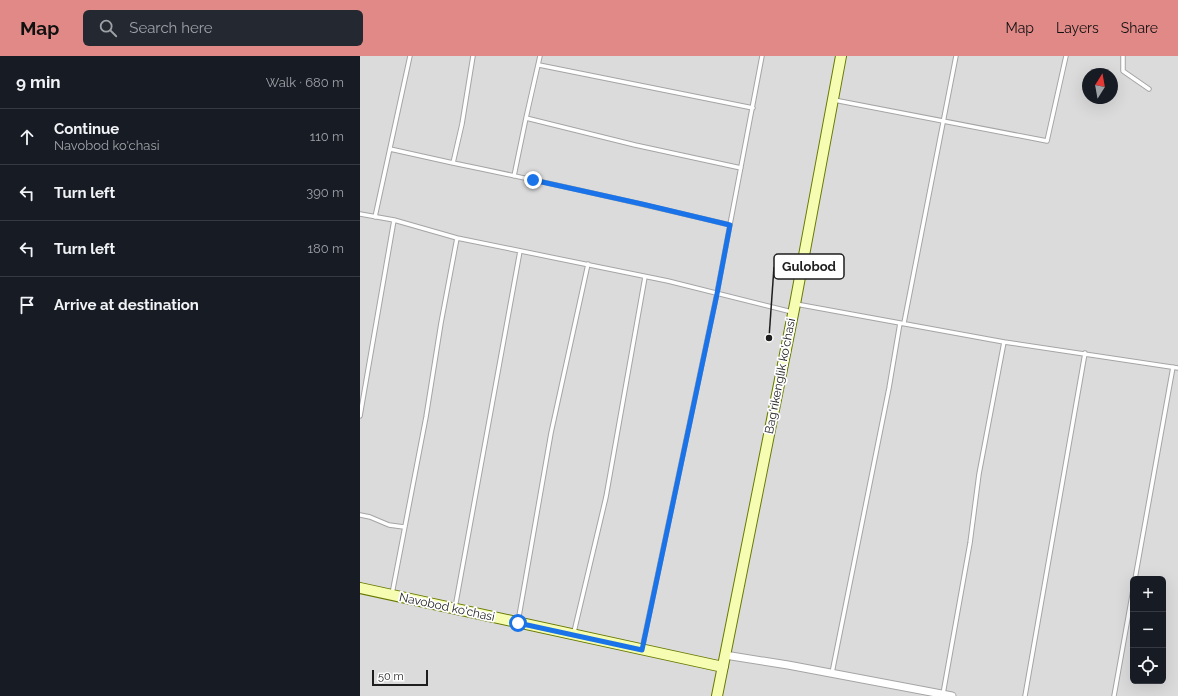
<!DOCTYPE html>
<meta charset="utf-8">
<style>
:root{--surface:#171b24;--page:#242831;--text:#f1f3f6;--muted:#9ea1a6;--line:#363941;--accent:#e08987}
body{margin:0;font-family:Raleway,sans-serif;background:var(--page);color:var(--text)}
.controls{position:absolute;right:12px;bottom:12px;display:grid;overflow:hidden;border-radius:6px;box-shadow:0 4px 16px #0002}
.controls button{width:36px;height:36px;display:grid;place-items:center;padding:0;border:0;border-bottom:1px solid var(--line);background:var(--surface);color:var(--text);font:20px sans-serif}
.compass{position:absolute;left:722px;top:12px;width:36px;height:36px;border-radius:50%;background:var(--surface);box-shadow:0 4px 16px #0002;rotate:11deg}
.scale{position:absolute;left:12px;bottom:10px;width:56px;box-sizing:border-box;padding-left:4px;border:2px solid #1e1e1e;border-top:0;font-size:11px;line-height:14px;white-space:nowrap;color:#1e1e1e;-webkit-text-stroke:3px #fff;paint-order:stroke}
.stop{position:absolute;width:12px;height:12px;margin:-9px;border:3px solid #1a73e8;border-radius:50%;background:#fff}
.stop.end{background:#1a73e8;border-color:#fff;box-shadow:0 1px 4px #0008}
.list{margin:0;padding:0;list-style:none}
h2{display:flex;justify-content:space-between;align-items:center;height:52px;margin:0;padding:0 16px;font-size:17px}
h2 small{font-size:13px;font-weight:400;color:var(--muted)}
.list li{display:grid;grid-template-columns:26px 1fr auto;gap:12px;align-items:center;box-sizing:border-box;height:56px;padding:0 16px;border-top:1px solid var(--line)}
.list b{display:block;font-size:15px;white-space:nowrap}
.list p{margin:0;font-size:13px;white-space:nowrap;color:var(--muted)}
.list em{font-size:13px;font-style:normal;color:var(--muted)}
.icon{flex:none;width:22px;height:22px;fill:none;stroke:currentColor;stroke-width:2;stroke-linecap:round;stroke-linejoin:round}
.map{position:relative;flex:none;width:818px;height:640px;overflow:hidden}
header{display:flex;align-items:center;gap:24px;box-sizing:border-box;height:56px;padding:0 20px;background:var(--accent);color:#111}
header strong{font-size:19px}
nav{display:flex;gap:22px;margin-inline-start:auto;font-size:14px}
.search{width:280px;height:36px;background:var(--page);display:flex;align-items:center;gap:10px;box-sizing:border-box;padding:0 14px;border-radius:6px;color:var(--muted);font-size:15px}
main{display:flex}
aside{flex:1;background:var(--surface)}
.map>svg:first-child{display:block}
.residential{fill:#dcdbdb;fill-rule:evenodd}
.lines{fill:none;stroke-linecap:round;stroke-linejoin:round}
.lane-casing{stroke:#a5a5a5;stroke-width:5.5}
.street-casing{stroke:#a5a5a5;stroke-width:9}
.secondary-casing{stroke:#687a00;stroke-width:12}
.lane{stroke:#fff;stroke-width:3.5}
.street{stroke:#fff;stroke-width:7}
.secondary{stroke:#f6fdb3;stroke-width:10}
.route{stroke:#1a73e8;stroke-width:5}
.labels{text-anchor:middle;stroke-width:3.5;stroke-linejoin:round;paint-order:stroke}
.street-label{font-size:12px;fill:#1e1e1e;stroke:#fff}
.leader{fill:none;stroke:#1e1e1e;stroke-width:1.5}
.callout-dot{fill:#1e1e1e;stroke:#fff;stroke-width:1.5}
.callout{fill:#fff;stroke:#1e1e1e;stroke-width:1.5}
.callout-label{font-size:13px;text-anchor:middle;font-weight:bold;fill:#1e1e1e}
</style>
<header>
<strong>Map</strong>
<div class="search"><svg class="icon" aria-label="search" viewBox="0 0 24 24"><circle cx="10" cy="10" r="6"/><path d="M15 15l6 6"/></svg>Search here</div>
<nav><a>Map</a><a>Layers</a><a>Share</a></nav>
</header>
<main>
<aside>
<h2>9 min<small>Walk · 680 m</small></h2>
<ul class="list">
<li><svg class="icon" aria-label="ahead" viewBox="0 0 24 24"><path d="M12 20V5M6 11l6-6 6 6"/></svg><div><b>Continue</b><p>Navobod ko'chasi</p></div><em>110 m</em></li>
<li><svg class="icon" aria-label="left" viewBox="0 0 24 24"><path d="M17 20v-9H6M10 6l-5 5 5 5"/></svg><div><b>Turn left</b></div><em>390 m</em></li>
<li><svg class="icon" aria-label="left" viewBox="0 0 24 24"><path d="M17 20v-9H6M10 6l-5 5 5 5"/></svg><div><b>Turn left</b></div><em>180 m</em></li>
<li><svg class="icon" aria-label="arrive" viewBox="0 0 24 24"><path d="M6 21V4h12l-3 4 3 4H6"/></svg><div><b>Arrive at destination</b></div></li>
</ul>
</aside>
<div class="map">
<svg width="818" height="640" viewBox="0 0 818 640">
<rect width="100%" height="100%" fill="#f0ece3"/>
<!-- residential -->
<path class="residential" d="M0,0h818v640h-818zM728,18h24v24h-24zM773,523h30v102h-30z"/>
<g class="lines">
<defs>
<path id="lane" d="M763,0v15l26,18
M179,9l214,43
M474,44l213,41 19,-85
M166,62l14,-62
M30,93l63,14 9,-39 11,-68
M93,107c93,19 185,40 277,62
M154,120l12,-58 109,27 106,23
M0,158l34,6 63,18 211,43 124,31
M15,161l35,-161
M436,248l208,38 174,26
M544,267l52,-267
M0,360l34,-196
M0,459l10,2 19,8 15,2
M775,523l38,-212
M32,538l34,-177 15,-94 16,-85
M95,552l65,-357
M158,566l33,-189 37,-169
M214,576l32,-135 39,-220
M282,593l75,-356 45,-237
M472,617l57,-285 11,-65
M583,638l27,-151 9,-69 25,-132
M665,640l60,-343
M754,640l19,-106"/>
<path id="street" d="M365,599l63,10 164,31"/>
<path id="secondary" d="M0,532l363,79
M357,640l78,-392 46,-248"/>
</defs>
<!-- lane casing -->
<use href="#lane" class="lane-casing"/>
<!-- street casing -->
<use href="#street" class="street-casing"/>
<!-- secondary casing -->
<use href="#secondary" class="secondary-casing"/>
<!-- lane -->
<use href="#lane" class="lane"/>
<!-- street -->
<use href="#street" class="street"/>
<!-- secondary -->
<use href="#secondary" class="secondary"/>
</g>
<g class="lines">
<!-- route -->
<path class="route" d="M158,567l124,27 75,-356 13,-69 -88,-21 -109,-24"/>
</g>
<g class="labels">
<!-- street labels -->
<g class="street-label">
<text transform="translate(420 320) rotate(-79)" y="4">Bag'rikenglik ko'chasi</text>
<text transform="translate(87 551) rotate(12)" y="4">Navobod ko'chasi</text>
</g>
</g>
<!-- callouts -->
<path class="leader" d="M409 282L414 211"/>
<circle class="callout-dot" cx="409" cy="282" r="4"/>
<rect class="callout" x="414" y="198" width="70" height="25" rx="4"/>
<g class="callout-label">
<text x="449" y="215">Gulobod</text>
</g>
</svg>
<div class="controls">
<button>+</button>
<button>−</button>
<button><svg class="icon" aria-label="locate" viewBox="0 0 24 24"><circle cx="12" cy="12" r="6"/><path d="M12 2v4M12 18v4M2 12h4M18 12h4"/></svg></button>
</div>
<svg class="compass" viewBox="-18 -18 36 36"><path d="M0-13l5 13h-10z" fill="#e53935"/><path d="M0 13l5-13h-10z" fill="#9ea1a6"/></svg>
<div class="scale">50 m</div>
<div class="stop" style="left:158px;top:567px"></div>
<div class="stop end" style="left:173px;top:124px"></div>
</div>
</main>
